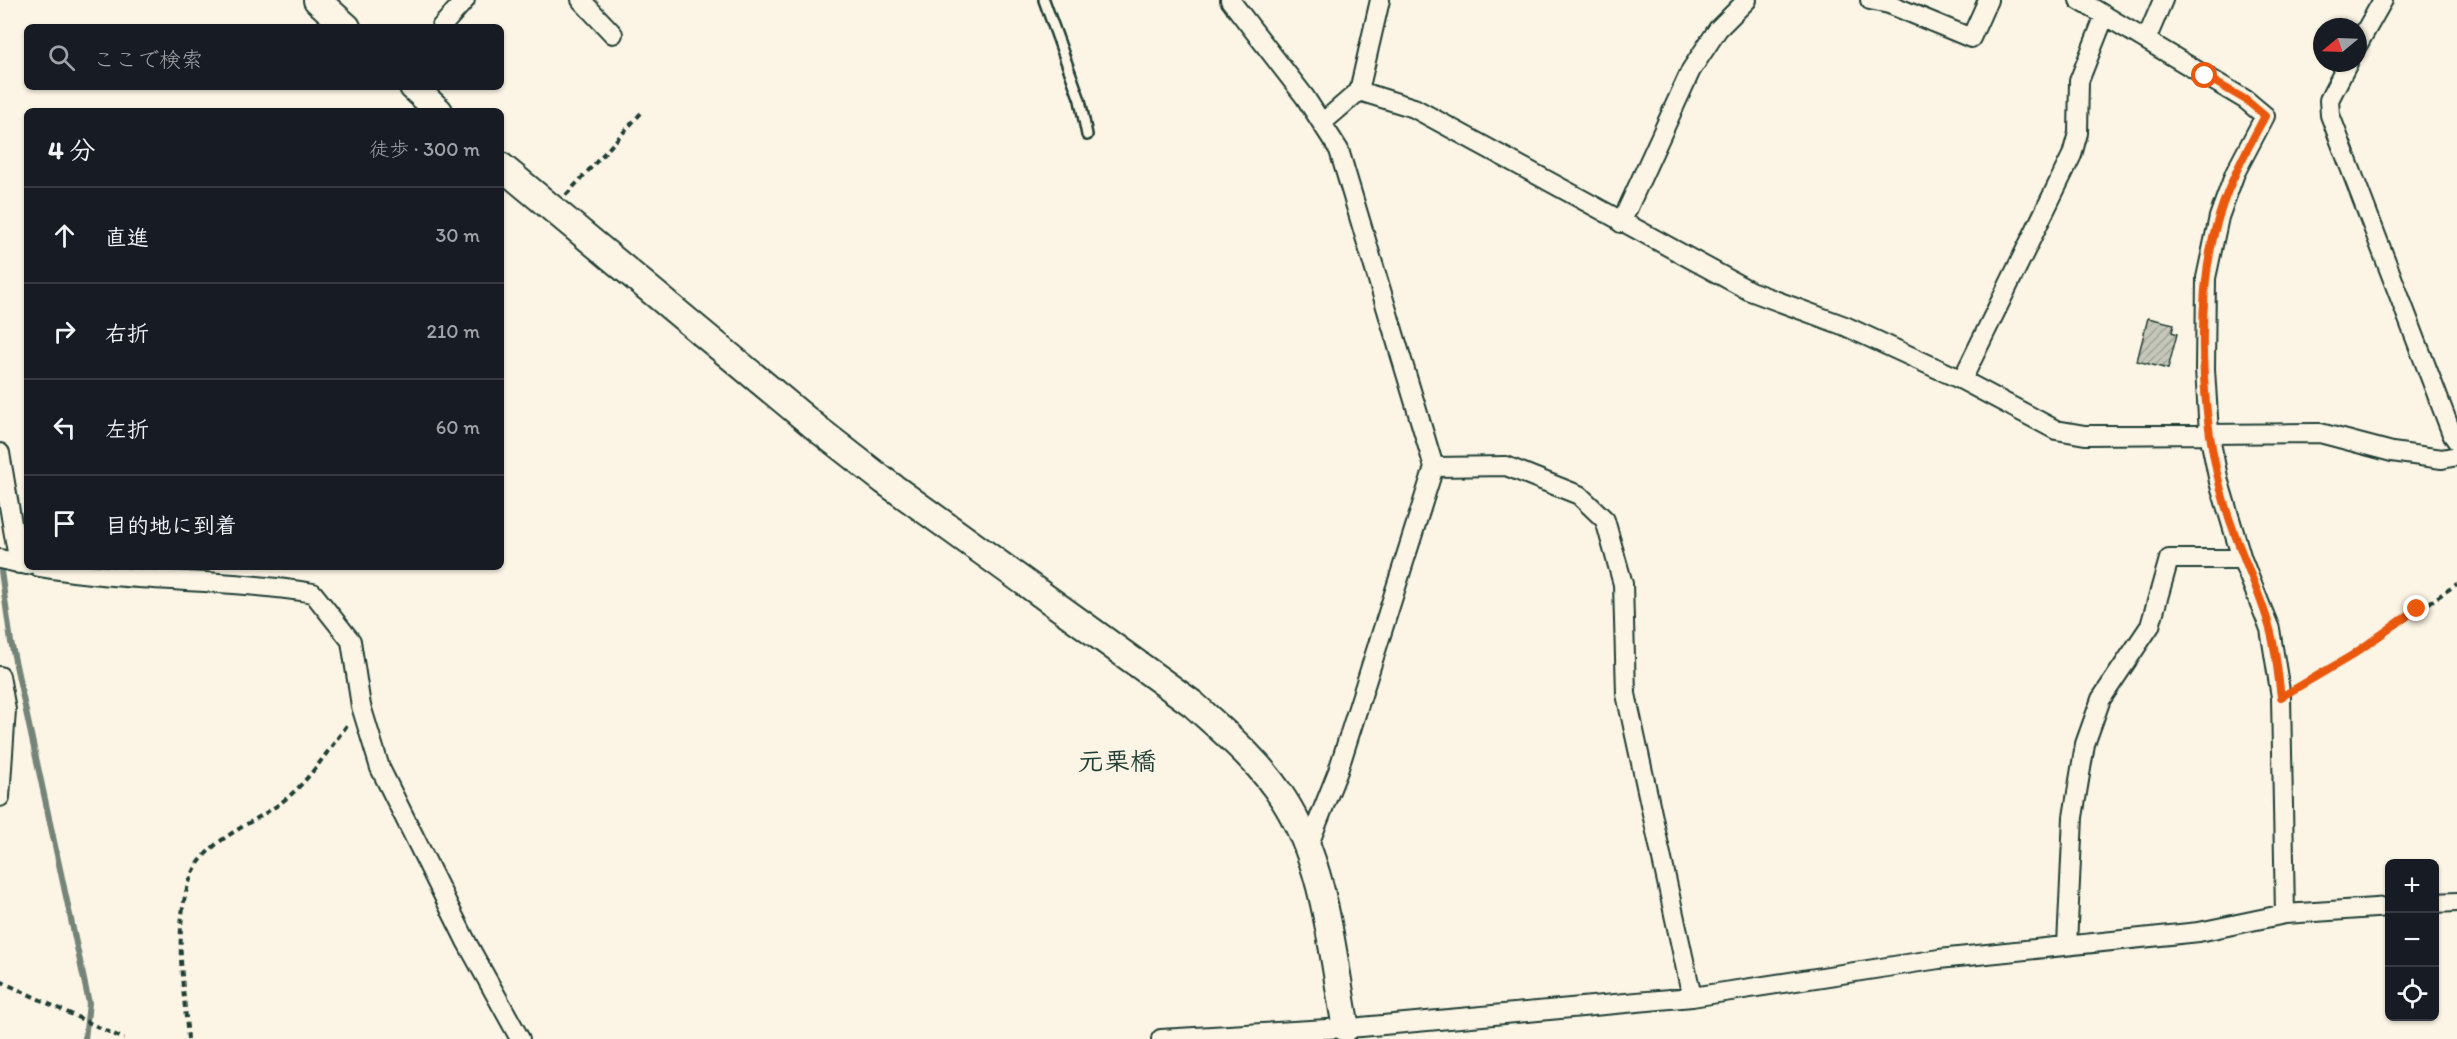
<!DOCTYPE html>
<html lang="ja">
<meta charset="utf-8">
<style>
:root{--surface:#171b24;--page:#20242c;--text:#f1f3f6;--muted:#9ea1a6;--line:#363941}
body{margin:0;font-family:Itim,"Klee One",sans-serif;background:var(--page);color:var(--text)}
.controls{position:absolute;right:18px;bottom:18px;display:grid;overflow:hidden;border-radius:9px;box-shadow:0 2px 4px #0004}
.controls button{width:54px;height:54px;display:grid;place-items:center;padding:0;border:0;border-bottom:2px solid var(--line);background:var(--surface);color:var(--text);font:30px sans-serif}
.compass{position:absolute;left:2313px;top:18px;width:54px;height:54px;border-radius:50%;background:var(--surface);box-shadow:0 2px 4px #0004;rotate:251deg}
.stop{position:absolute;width:18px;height:18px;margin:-14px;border:4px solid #ea580c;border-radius:50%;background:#fff}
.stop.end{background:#ea580c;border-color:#fff;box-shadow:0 2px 6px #0008}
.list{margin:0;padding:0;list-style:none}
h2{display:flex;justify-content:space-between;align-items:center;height:78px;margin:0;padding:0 24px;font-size:26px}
h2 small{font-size:20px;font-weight:400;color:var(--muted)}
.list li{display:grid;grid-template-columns:39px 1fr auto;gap:18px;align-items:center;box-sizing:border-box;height:96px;padding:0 24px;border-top:2px solid var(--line)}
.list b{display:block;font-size:22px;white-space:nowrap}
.list em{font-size:20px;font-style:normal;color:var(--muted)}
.icon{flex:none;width:33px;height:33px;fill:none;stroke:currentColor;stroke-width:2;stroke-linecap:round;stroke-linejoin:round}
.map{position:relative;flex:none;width:2457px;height:1039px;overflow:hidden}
.search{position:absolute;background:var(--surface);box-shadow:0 2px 4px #0004;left:24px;top:24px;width:480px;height:66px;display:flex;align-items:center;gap:15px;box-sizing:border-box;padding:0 21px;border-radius:9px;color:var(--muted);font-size:22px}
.panel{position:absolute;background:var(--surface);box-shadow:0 2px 4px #0004;left:24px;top:108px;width:480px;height:462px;border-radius:9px}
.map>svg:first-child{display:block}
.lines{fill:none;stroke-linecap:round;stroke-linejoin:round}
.stream{stroke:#758479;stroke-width:6}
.building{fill:url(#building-hatch);stroke:#1f3d34;stroke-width:1.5}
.lane-casing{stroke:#1f3d34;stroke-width:14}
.street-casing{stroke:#1f3d34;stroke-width:22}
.secondary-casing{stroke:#1f3d34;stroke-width:30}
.path{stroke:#1f3d34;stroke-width:4;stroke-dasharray:6 4.5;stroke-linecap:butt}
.lane{stroke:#fcf5e5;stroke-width:9}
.street{stroke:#fcf5e5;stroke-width:18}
.secondary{stroke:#fcf5e5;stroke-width:26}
.route{stroke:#ea580c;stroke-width:8}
.labels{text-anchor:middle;stroke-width:5;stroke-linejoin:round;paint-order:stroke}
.quarter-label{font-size:26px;font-weight:bold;fill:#1f3d34;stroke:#fcf5e5}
</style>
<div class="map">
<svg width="2457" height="1039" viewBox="0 0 2457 1039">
<defs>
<pattern id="building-hatch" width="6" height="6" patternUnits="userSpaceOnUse" patternTransform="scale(1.5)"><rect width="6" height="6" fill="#c5c7b9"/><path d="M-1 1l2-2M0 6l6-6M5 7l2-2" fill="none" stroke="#9fa397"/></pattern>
</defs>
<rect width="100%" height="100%" fill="#fcf5e5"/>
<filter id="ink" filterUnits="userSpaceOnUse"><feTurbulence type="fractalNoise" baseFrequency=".0167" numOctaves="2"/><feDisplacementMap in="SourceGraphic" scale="12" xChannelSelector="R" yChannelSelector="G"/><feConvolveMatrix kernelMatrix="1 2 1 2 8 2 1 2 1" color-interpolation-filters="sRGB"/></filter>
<g filter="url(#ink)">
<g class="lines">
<!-- stream -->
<path class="stream" d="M0,564l11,78 78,361 -4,36"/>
</g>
<!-- building -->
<path class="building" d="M2148,318l26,6 -2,8 5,2 -9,35 -31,-8z"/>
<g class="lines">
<defs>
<path id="lane" d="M1044,0l36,100 7,35"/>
<path id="street" d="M581,0l32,34
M1230,0l75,97 34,53 95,317 -96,304 -31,78
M1870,0l19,4 82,34 17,-38
M2079,0l167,100 19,16 -30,57 -16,44 -13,61 -1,91 4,64 10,49 23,77 28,70 11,68 4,217
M441,27l24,-27
M2146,40l17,-40
M2358,44l25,-44
M2348,63l-19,37 1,15 122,319 5,7
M1359,91l21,-91
M1322,123l37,-32 55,17 336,183 95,35 117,54 94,50 29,5 235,-2 72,19 50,7 15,-3
M1621,223l70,-153 27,-41 29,-29
M1962,380l110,-225 6,-22 1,-52 26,-66
M0,453l19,111
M1434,467l72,-1 73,29 26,25 18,64 3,110 66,303
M0,559l27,6
M39,567c91,16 183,11 274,26l38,48 10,65 19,62 87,175 53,96
M0,676l6,34 -6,87
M2434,903l23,-1
M2067,945l6,-128 12,-73 16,-45 49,-73 19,-67h73
M1161,1039l200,-12 331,-30 247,-38 260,-27 86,-18 105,-7"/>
<path id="secondary" d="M317,0l30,27
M413,87l26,24
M501,166l318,264 64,50 310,224c32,29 67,58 91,96 42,65 48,153 62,228"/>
</defs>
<!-- lane casing -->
<use href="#lane" class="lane-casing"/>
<!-- street casing -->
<use href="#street" class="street-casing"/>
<!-- secondary casing -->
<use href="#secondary" class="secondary-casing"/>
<!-- path -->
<path class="path" d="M566,195l76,-83
M2296,688l55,-32 106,-72
M0,981l124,58
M188,1039c-4,-50 -18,-127 8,-172 19,-32 62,-45 91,-69 24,-20 42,-49 61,-74"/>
<!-- lane -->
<use href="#lane" class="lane"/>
<!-- street -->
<use href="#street" class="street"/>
<!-- secondary -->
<use href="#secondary" class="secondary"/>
</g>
</g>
<g class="lines" filter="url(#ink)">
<!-- route -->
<path class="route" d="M2205,76l41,24 19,16c-17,32 -35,64 -46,100 -26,83 -18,205 6,289 12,42 34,83 45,124 6,21 8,46 11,68l70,-41 66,-47"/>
</g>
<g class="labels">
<!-- quarter labels -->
<g class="quarter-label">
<text x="1117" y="770">元栗橋</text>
</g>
</g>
</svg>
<div class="controls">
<button>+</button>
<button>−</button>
<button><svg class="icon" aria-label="locate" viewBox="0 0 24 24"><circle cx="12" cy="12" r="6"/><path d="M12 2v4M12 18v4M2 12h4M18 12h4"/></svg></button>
</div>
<svg class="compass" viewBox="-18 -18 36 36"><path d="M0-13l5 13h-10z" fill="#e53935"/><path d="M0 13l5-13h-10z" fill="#9ea1a6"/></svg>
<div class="stop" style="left:2205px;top:76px"></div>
<div class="stop end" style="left:2417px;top:609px"></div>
<div class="search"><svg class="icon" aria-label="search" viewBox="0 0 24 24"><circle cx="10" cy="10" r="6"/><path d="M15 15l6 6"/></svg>ここで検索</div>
<section class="panel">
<h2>4 分<small>徒歩 · 300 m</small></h2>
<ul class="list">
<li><svg class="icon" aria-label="ahead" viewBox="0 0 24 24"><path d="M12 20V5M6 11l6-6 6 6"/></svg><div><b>直進</b></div><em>30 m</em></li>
<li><svg class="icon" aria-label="right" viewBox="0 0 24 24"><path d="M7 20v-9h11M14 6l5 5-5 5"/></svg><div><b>右折</b></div><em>210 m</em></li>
<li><svg class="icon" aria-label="left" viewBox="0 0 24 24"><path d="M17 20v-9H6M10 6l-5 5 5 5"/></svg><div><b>左折</b></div><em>60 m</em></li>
<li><svg class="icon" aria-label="arrive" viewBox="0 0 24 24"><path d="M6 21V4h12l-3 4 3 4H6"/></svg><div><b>目的地に到着</b></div></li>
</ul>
</section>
</div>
